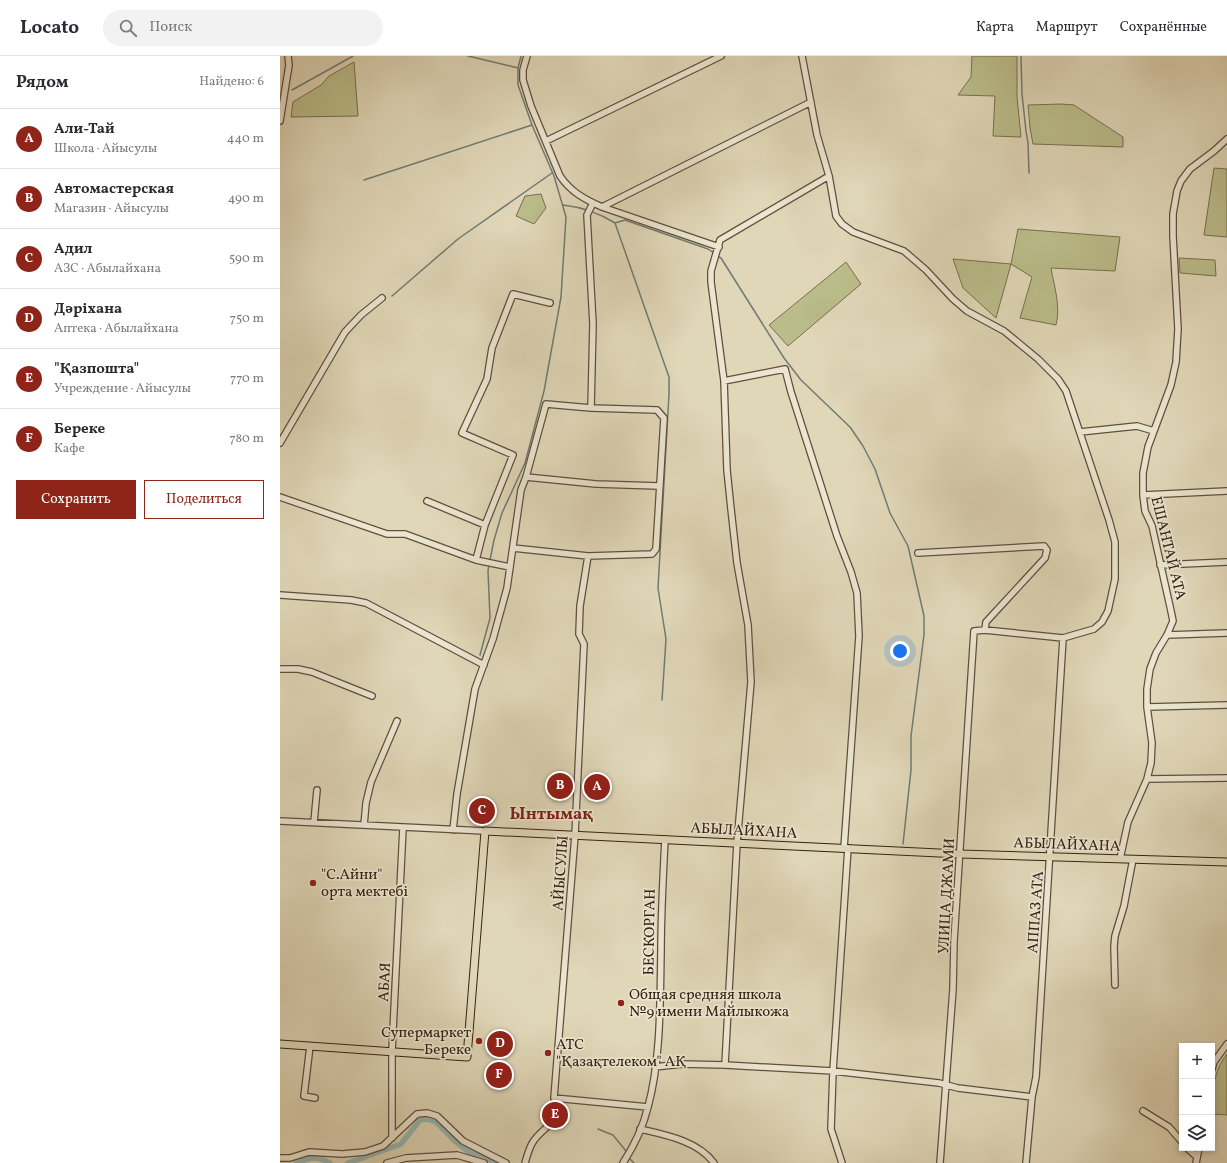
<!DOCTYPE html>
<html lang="ru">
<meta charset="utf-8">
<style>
:root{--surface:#fff;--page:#f2f2f3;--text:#2b2b33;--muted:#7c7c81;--line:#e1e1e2;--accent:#8f2418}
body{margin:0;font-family:Vollkorn,serif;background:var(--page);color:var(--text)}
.controls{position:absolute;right:12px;bottom:12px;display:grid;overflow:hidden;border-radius:0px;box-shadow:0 2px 6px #0003}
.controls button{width:36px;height:36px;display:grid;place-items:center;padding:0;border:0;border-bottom:1px solid var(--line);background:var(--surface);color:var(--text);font:20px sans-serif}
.you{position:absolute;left:620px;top:595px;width:14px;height:14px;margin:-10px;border:3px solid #fff;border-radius:50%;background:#1a73e8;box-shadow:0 0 0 6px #1a73e833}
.badge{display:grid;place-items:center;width:26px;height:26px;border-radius:50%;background:var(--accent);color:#fff;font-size:13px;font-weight:700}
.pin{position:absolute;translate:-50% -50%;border:2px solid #fff;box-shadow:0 1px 4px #0006}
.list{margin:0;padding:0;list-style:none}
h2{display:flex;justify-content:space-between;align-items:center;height:52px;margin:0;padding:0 16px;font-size:17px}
h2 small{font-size:13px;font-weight:400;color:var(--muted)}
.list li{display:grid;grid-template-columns:26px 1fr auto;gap:12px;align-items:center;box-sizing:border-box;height:60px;padding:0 16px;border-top:1px solid var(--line)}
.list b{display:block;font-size:15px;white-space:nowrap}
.list p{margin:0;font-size:13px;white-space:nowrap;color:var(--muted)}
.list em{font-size:13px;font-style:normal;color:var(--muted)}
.actions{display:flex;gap:8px;padding:12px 16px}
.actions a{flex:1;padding:9px 0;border:1px solid var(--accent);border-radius:0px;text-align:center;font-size:14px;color:var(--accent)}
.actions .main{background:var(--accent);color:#fff}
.icon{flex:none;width:22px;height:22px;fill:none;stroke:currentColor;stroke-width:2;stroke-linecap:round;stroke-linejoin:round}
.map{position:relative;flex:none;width:947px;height:1107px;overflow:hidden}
header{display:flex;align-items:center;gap:24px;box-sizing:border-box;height:56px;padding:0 20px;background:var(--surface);border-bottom:1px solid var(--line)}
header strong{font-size:19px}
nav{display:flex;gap:22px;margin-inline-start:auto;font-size:14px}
.search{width:280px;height:36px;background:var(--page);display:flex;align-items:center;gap:10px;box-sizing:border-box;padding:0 14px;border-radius:22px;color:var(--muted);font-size:15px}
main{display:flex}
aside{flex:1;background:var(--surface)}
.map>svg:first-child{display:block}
.green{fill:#babc8a;stroke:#786f4e}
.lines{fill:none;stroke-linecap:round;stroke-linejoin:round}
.stream{stroke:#6f7c74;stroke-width:1.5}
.canal{stroke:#95b8b6;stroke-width:5.5}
.minor-casing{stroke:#604f3c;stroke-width:8}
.major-casing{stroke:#352212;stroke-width:9}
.minor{stroke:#ebe5d1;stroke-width:5.5}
.major{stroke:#e0d7b8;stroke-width:7}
.poi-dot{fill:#8f2418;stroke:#ebe5d1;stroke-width:1.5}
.labels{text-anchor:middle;stroke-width:3.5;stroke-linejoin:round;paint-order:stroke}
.street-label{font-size:15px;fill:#352212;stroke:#ebe5d1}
.poi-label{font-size:15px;fill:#352212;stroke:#ebe5d1;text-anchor:start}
.quarter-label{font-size:17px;font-weight:bold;fill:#7a1f14;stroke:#ebe5d1}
</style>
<header>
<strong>Locato</strong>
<div class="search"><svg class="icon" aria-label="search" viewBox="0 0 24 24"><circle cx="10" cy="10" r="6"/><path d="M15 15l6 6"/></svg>Поиск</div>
<nav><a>Карта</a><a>Маршрут</a><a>Сохранённые</a></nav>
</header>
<main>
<aside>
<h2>Рядом<small>Найдено: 6</small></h2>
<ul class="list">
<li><span class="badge">A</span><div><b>Али-Тай</b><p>Школа · Айысулы</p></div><em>440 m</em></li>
<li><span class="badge">B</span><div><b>Автомастерская</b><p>Магазин · Айысулы</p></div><em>490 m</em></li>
<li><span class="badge">C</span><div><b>Адил</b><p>АЗС · Абылайхана</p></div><em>590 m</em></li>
<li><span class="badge">D</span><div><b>Дәріхана</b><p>Аптека · Абылайхана</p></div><em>750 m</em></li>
<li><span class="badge">E</span><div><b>&quot;Қазпошта&quot;</b><p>Учреждение · Айысулы</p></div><em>770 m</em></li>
<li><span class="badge">F</span><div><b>Береке</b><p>Кафе</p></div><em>780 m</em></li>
</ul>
<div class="actions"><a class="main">Сохранить</a><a>Поделиться</a></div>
</aside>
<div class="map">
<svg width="947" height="1107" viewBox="0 0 947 1107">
<rect width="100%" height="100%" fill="#e0d7b8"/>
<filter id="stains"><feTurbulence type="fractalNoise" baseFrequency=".005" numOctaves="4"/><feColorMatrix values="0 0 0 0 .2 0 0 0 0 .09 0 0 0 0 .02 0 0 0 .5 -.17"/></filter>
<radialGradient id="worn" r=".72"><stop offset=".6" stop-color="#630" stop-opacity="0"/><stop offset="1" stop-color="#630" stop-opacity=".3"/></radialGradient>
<!-- green -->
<path class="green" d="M692,0h45v41l4,40 -28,-1 2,-40 -37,-1 13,-18z
M74,6l4,54 -67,1 2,-15 28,-17 8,-9z
M781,48l13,1 49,32v10l-90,-3 -3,-16 -2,-23z
M934,112l13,1v68l-23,-2z
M261,138l5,14 -12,16 -18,-8 9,-20z
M738,173l102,8 -5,34 -64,-3c3,18 10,38 5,57l-36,-7 12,-41 -21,-13 -15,54 -33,-30 -10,-29 58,5z
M899,202l36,2 1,16 -36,-3z
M566,206l15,22 -73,62 -19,-21z
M947,998v61l-15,-1c0,-22 1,-42 15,-60z"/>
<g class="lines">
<!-- stream -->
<path class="stream" d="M188,0l50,12
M741,0l1,38 4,37 2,12 1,30
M12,34l61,-34
M84,124l168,-55
M283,149c18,2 36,8 52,18l54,154v17l-11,194 8,51 -4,61
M335,167l10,-3 83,29 6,4
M437,200l4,2 63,100 17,22 49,47 13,19 12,23 15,44 18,33 16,70v19l-13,101v34l-8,74
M112,240l66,-57 94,-66
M210,504l4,-20 8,-27 23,-50 19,-72 17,-94 5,-80 -12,-41 -22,-51 -14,-40v-17l3,-12
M200,599l10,-37 -2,-47 1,-7
M318,1073l15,6 13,16
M350,1103l4,4"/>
<!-- canal -->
<path class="canal" d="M16,1107c14,-5 19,-8 34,0
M68,1107l53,-19 19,-24 7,-1 9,3 19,19 14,11 17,4 8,7"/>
<defs>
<path id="minor" d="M247,0l-4,14v10l8,26 29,70c11,16 24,23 42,31l117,40
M522,0l15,79 12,41 7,40 6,8 11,8 51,19 22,19 27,29 14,12 37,20 34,28 20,20 8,12 43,129 6,22v37l-7,32 -6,11 -8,7 -31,9 -78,-8 -11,1 -20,310 -1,48 -13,174
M0,65l9,-56 -1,-9
M266,85l175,-85
M322,151l209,-105
M444,325l61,-12 6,23 46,144 14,36 6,21 2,43 -15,212
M311,352l2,-84 -6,-109 6,-12
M800,376l57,-6 17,5
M0,387l65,-111 16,-17 21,-17
M246,421l70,7 63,2
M863,439l84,-4
M0,441l107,37h18l71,26
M147,445l58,24
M638,497l126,-7 3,4 -2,8 -59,64 -1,8
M308,500l-8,50 -1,28 5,10 -9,191 -21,263 94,9
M880,509l67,-3
M230,511l-34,-7 9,-35 28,-70 -51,-22 25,-54 5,-31 21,-54 37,9
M0,539l71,5 15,3 118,62
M887,579l60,-2
M0,613h18l14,3 60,24
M867,651l80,-2
M867,723l80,-1
M0,765l205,10
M34,766l3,-32
M84,769l2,-22 5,-21 26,-61
M173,774l4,-36 18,-105 18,-50 14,-51 14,-98 5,-13 20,-73 45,4 66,2 7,8 -8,131 -4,5 -64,2 -75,-8
M840,803l8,-37 19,-43 4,-16 1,-20 -5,-36v-18l3,-20 6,-16 11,-18 6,-14 -2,-10 -19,-85 -7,-15 -2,-16v-22l5,-26 23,-62 5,-23 2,-33 -5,-93v-22l4,-23 4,-10 9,-12 24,-18 13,-12
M835,929l-1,-39 1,-10 9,-30 9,-47
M30,990l-6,50 11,2
M445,1009l12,-222 14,-161 -3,-57 -11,-62 -6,-54 -4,-39 -3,-89 -13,-99v-11l9,-31 109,-64
M375,1011l27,-3 43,1 108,6 106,12 19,5 74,9
M932,1013l2,-7 13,-18
M863,1055l26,16 13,15
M360,1073c26,6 58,12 74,34
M112,1082v-87l11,-223
M907,1092l10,9
M0,1102h10l19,-6 33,2 23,-2 18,-6 34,-32 10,-1 10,3 26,25 43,22
M107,1107l19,-5 51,-3 27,8
M245,1107c5,-18 7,-23 21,-35
M343,1107c11,-17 20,-36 25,-56 13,-48 12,-105 13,-155 0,-37 2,-75 4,-113
M562,1107l-11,-34 2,-58 15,-223
M746,1107l6,-66 4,-20 27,-439
M916,1107l3,-15"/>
<path id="major" d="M0,988l187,13 18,-226 475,23 267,8"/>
</defs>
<!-- minor casing -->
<use href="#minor" class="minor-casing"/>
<!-- major casing -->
<use href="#major" class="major-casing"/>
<!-- minor -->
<use href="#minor" class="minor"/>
<!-- major -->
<use href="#major" class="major"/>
</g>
<!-- markers -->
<g class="poi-dot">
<circle cx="33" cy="827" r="4"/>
<circle cx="341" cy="947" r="4"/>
<circle cx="199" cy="985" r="4"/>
<circle cx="268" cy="997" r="4"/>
</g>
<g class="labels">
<!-- street labels -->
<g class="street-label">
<text transform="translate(889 492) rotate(76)" y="5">ЕШАНТАЙ АТА</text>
<text transform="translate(464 774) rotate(3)" y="5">АБЫЛАЙХАНА</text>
<text transform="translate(787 788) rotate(2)" y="5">АБЫЛАЙХАНА</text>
<text transform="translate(280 817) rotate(-86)" y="5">АЙЫСУЛЫ</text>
<text transform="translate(666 840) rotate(-87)" y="5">УЛИЦА ДЖАМИ</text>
<text transform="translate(755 856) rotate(-86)" y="5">АППАЗ АТА</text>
<text transform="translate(369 876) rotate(-89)" y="5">БЕСКОРГАН</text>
<text transform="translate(104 926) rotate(-87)" y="5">АБАЯ</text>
</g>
<!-- poi labels -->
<g class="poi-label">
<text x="41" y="823">"С.Айни"<tspan x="41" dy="17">орта мектебі</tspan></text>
<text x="349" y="943">Общая средняя школа<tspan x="349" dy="17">№9 имени Майлыкожа</tspan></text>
<text x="191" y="981" text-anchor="end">Супермаркет<tspan x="191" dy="17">Береке</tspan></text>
<text x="276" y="993">АТС<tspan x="276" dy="17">"Қазақтелеком" АҚ</tspan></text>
</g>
<!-- quarter labels -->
<g class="quarter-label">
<text x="271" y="763">Ынтымақ</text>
</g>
</g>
<rect width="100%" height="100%" filter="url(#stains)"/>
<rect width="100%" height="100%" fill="url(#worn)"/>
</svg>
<div class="controls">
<button>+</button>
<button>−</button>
<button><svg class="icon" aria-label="layers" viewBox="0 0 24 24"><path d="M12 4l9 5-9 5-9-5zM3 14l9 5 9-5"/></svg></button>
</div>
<div class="you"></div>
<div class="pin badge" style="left:317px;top:731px">A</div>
<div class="pin badge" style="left:280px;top:730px">B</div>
<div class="pin badge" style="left:202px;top:755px">C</div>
<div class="pin badge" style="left:220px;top:988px">D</div>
<div class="pin badge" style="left:275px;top:1059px">E</div>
<div class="pin badge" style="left:219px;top:1019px">F</div>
</div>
</main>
